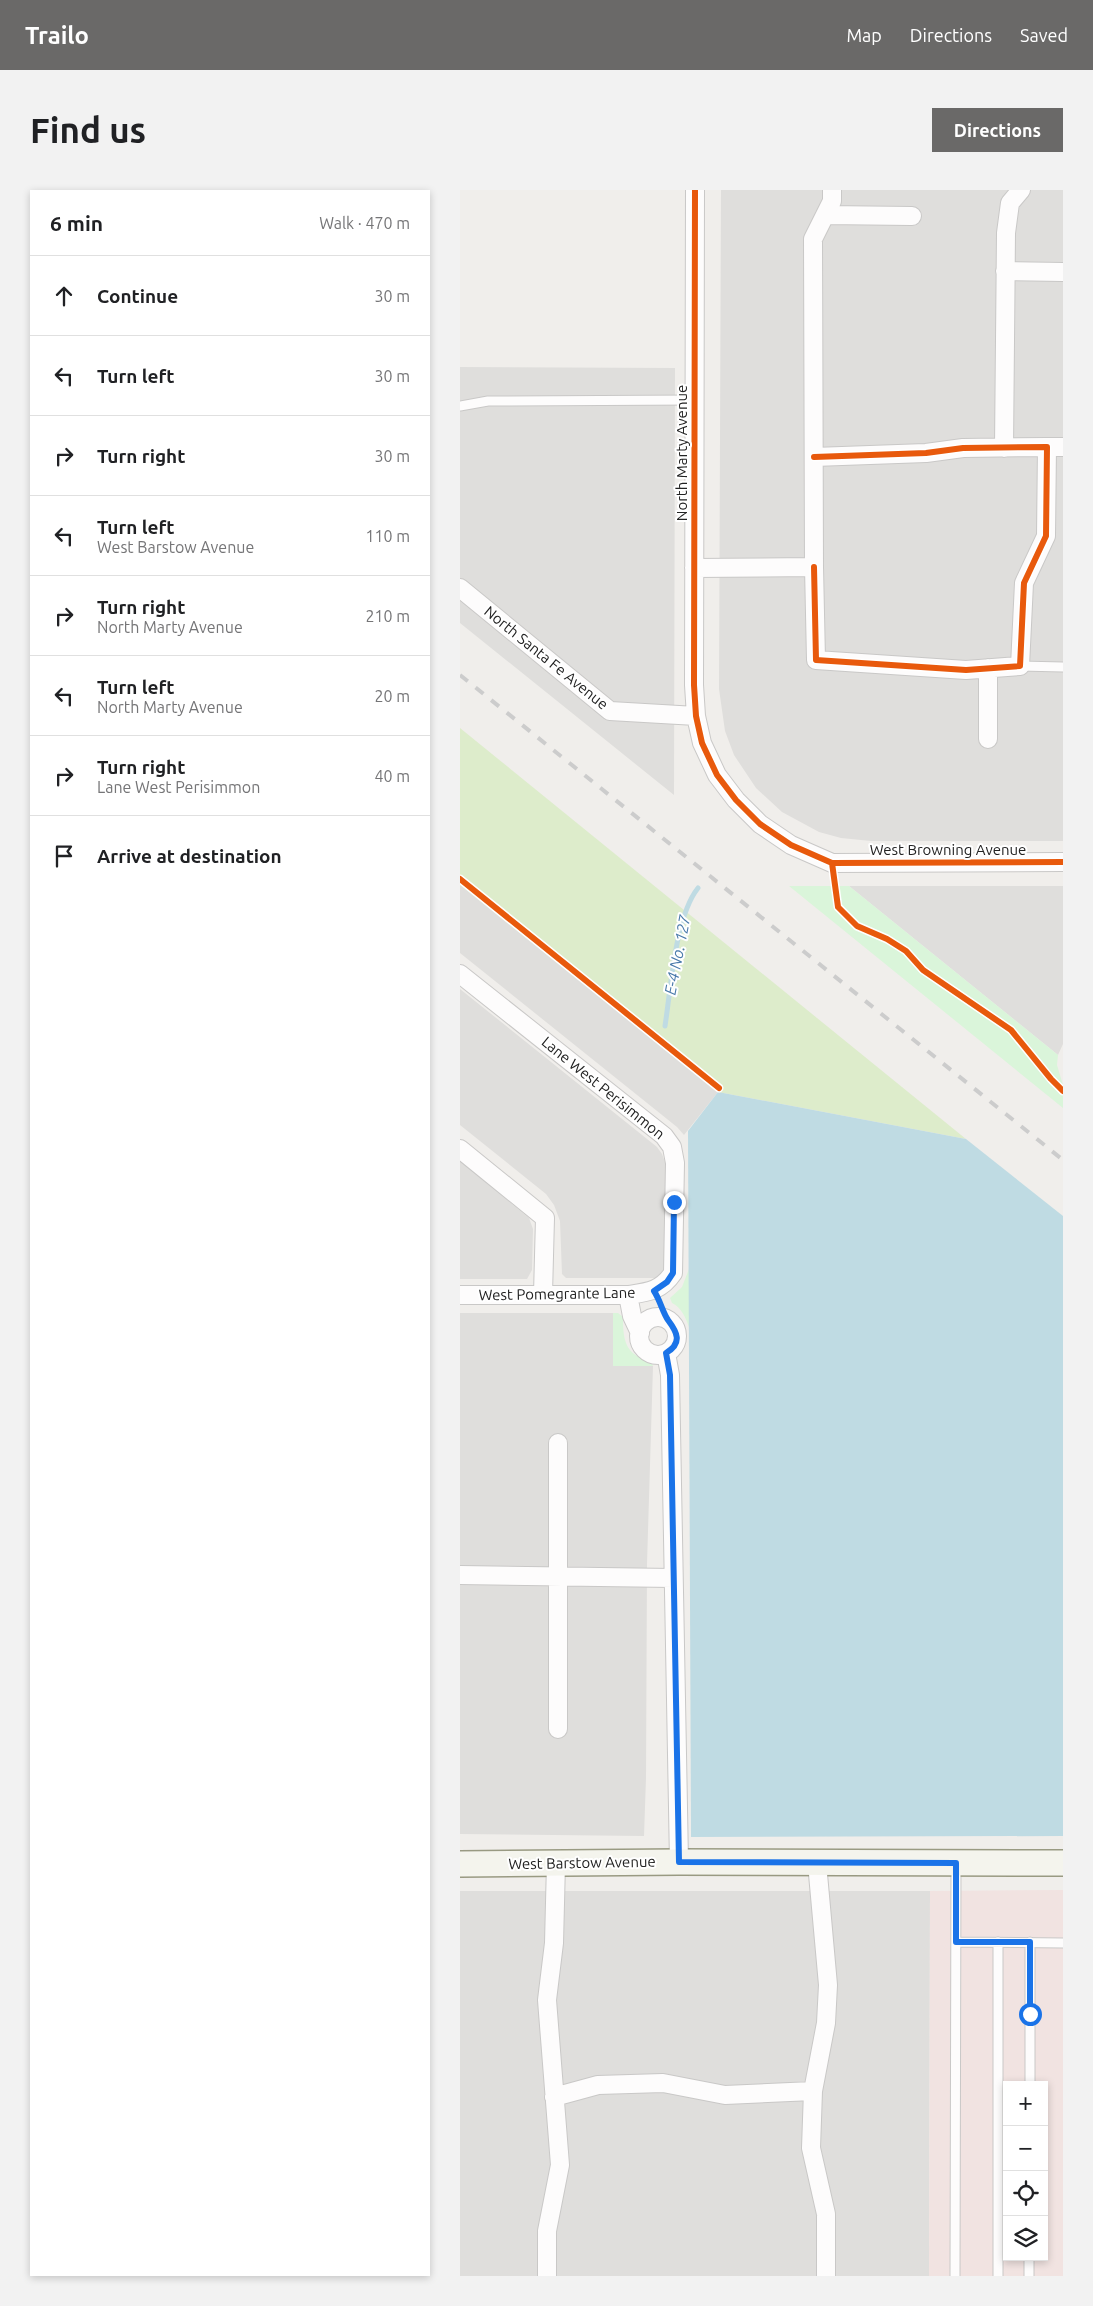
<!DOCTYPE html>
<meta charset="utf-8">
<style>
:root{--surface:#fff;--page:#f2f2f2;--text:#202124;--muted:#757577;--line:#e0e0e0;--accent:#6a6968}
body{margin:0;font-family:Ubuntu,sans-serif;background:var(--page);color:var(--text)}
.controls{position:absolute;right:15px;bottom:15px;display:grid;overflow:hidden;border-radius:0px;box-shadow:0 2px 8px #0003}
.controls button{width:45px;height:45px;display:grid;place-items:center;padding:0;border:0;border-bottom:1px solid var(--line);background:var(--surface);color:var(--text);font:25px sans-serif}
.stop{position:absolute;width:15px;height:15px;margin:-11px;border:4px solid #1a73e8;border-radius:50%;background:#fff}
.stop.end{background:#1a73e8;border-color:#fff;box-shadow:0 1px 5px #0008}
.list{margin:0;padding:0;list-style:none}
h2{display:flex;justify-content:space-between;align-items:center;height:65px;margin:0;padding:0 20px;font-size:21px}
h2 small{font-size:16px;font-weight:400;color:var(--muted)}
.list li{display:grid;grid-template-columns:32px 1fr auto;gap:15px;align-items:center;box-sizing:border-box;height:80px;padding:0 20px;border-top:1px solid var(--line)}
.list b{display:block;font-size:19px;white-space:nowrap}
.list p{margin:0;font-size:16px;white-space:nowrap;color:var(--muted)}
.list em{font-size:16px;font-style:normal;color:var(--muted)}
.icon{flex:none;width:28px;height:28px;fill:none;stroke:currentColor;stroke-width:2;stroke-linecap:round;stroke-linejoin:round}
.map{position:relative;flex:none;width:603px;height:2086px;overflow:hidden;border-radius:0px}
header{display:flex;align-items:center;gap:30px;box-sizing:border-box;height:70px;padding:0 25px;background:var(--accent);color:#fff}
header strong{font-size:24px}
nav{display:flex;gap:28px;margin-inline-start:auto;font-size:18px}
.intro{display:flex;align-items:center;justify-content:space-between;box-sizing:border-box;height:120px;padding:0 30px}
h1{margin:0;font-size:35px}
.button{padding:12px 22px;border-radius:0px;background:var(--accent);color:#fff;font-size:18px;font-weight:700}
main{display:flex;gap:30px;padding:0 30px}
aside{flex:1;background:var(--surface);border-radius:0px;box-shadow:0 2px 8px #0003}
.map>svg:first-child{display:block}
.residential{fill:#dfdedc}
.commercial{fill:#f1e3e1;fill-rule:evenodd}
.grass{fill:#ddeccb}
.park{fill:#daf5da}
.water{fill:#bfdbe3}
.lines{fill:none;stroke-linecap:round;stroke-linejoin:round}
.stream{stroke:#bfdbe3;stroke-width:5}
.lane-casing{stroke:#c9c8c7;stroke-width:11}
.street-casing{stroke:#c9c8c7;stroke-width:20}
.secondary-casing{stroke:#999a82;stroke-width:28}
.lane{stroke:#fdfcfc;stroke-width:9}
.street{stroke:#fdfcfc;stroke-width:18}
.secondary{stroke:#f4f4ed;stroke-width:25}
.rail{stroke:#ccc;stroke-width:4;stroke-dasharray:10 10;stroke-linecap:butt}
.cycleway-casing{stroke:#fff;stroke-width:9}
.cycleway{stroke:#e8590c;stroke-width:6}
.route{stroke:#1a73e8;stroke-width:6}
.labels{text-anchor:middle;stroke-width:4;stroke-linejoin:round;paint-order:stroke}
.street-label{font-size:15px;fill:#222;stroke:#fff}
.water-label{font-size:16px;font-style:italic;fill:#4a7aab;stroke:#fff}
</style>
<header>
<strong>Trailo</strong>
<nav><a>Map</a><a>Directions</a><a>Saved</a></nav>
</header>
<div class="intro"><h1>Find us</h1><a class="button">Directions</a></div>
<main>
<aside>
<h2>6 min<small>Walk · 470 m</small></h2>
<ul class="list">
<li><svg class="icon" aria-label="ahead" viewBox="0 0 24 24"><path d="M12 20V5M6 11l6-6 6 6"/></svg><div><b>Continue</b></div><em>30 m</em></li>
<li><svg class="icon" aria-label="left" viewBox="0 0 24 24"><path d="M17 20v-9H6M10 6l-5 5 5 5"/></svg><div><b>Turn left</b></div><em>30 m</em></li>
<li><svg class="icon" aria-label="right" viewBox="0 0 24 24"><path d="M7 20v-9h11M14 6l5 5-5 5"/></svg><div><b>Turn right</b></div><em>30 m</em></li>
<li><svg class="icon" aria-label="left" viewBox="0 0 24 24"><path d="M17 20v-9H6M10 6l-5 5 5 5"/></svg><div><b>Turn left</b><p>West Barstow Avenue</p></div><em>110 m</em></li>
<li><svg class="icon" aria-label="right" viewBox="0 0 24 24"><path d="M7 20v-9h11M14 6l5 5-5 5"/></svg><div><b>Turn right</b><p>North Marty Avenue</p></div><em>210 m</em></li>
<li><svg class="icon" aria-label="left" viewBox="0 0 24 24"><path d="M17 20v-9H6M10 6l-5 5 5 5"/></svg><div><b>Turn left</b><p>North Marty Avenue</p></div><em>20 m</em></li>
<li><svg class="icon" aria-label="right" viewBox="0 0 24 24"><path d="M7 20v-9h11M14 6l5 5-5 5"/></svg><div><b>Turn right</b><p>Lane West Perisimmon</p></div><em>40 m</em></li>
<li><svg class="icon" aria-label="arrive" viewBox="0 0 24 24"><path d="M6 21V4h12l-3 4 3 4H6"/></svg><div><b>Arrive at destination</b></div></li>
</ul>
</aside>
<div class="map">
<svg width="603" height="2086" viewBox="0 0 603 2086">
<rect width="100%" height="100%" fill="#f0eeeb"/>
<!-- residential -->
<path class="residential" d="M261,0h342v651h-192l-30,-3 -22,-6 -37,-20 -26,-24 -22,-33 -9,-24 -6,-42z
M0,177l215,1 -1,427 -214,-172z
M0,694l258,208 -34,43 -7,-8 -217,-174z
M389,696h214v158l-5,11z
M0,799l197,158 5,7 3,8v105l-5,11h-94l-4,-4 -2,-53 -6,-16 -8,-11 -86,-69z
M0,971l69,57 4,11 -1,41 -5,9h-67z
M0,1123h153v53h40l-6,198 -1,214 -2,58 -184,-2z
M0,1701h470l-1,385h-469z"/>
<!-- commercial -->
<path class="commercial" d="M603,1700v386h-134l1,-385zM547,1895h37v172h-37z"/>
<!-- grass -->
<path class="grass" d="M0,538l506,411 -248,-47 -258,-207z"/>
<!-- park -->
<path class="park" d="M329,696h60l209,169 -1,10 6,20v23z
M229,1079v58c-4,-10 -7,-19 -17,-24l-2,-5 12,-11z
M153,1123h5l5,4c0,23 2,38 27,44l3,5h-40z"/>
<!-- water -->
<path class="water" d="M258,902l248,47 97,77v620l-372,1 -3,-706z"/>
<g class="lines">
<!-- stream -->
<path class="stream" d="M205,836c6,-38 10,-109 33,-138"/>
<defs>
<path id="lane" d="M0,216l28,-5 207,-1
M560,476l43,1
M496,1752l107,1
M570,1895v-143
M495,2086l1,-413
M538,2086v-334
M569,2086v-19"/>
<path id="street" d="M235,0l-1,495 2,31 6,27 15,32 19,25 24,24 31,21 41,18 231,-1
M365,25l87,1
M545,81l58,1
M587,257h16
M544,258l2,-215 4,-30 11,-13
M354,267l112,-4 37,-5 84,-1 -1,89 -22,47 -4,83 -54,4 -150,-10 -2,-93
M234,378l120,-1 -1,-328 19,-38v-11
M0,398l150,123 86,5
M528,478v71
M0,784l204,162 8,11 3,16 -2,110c-12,18 -25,19 -45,22h-168
M0,959l85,69 -2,76
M168,1105l4,21 8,17
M179 1146a19 19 0 1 1 38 0a19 19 0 1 1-38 0Z
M206,1163l4,22 9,487
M98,1253v286
M0,1385l213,3
M357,1673l11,122 -2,38 -13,68 -2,57 15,66v62
M94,1907l44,-12 65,-2 62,12 88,-4
M87,2086v-45l13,-66 -13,-165 7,-57 2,-80"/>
<path id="secondary" d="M0,1674l219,-2 384,1"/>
</defs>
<!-- lane casing -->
<use href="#lane" class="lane-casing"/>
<!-- street casing -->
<use href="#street" class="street-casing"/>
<!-- secondary casing -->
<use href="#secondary" class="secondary-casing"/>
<!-- lane -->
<use href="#lane" class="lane"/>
<!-- street -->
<use href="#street" class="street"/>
<!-- secondary -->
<use href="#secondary" class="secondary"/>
<!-- rail -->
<path class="rail" d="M0,485l603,485"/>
<defs>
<path id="cycleway" d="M235,0l-1,495 2,31 6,27 15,32 19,25 24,24 31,21 41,18 231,-1
M354,267l112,-4 37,-5 84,-1 -1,89 -22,47 -4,83 -54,4 -150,-10 -2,-93
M372,673l6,44 19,19 30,13 19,12 17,19 88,60 40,49 12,12
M0,689l259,209"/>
</defs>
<!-- cycleway casing -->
<use href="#cycleway" class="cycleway-casing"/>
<!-- cycleway -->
<use href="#cycleway" class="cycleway"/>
</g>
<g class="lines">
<!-- route -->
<path class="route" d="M214,1012l-1,71 -6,9 -13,9c6,9 9,22 14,29 9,12 15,23 -2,33l4,22 9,487 277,1v79h74v72"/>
</g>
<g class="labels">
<!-- street labels -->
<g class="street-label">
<text transform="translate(222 263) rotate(-90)" y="5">North Marty Avenue</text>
<text transform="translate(86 468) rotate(39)" y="5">North Santa Fe Avenue</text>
<text x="488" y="665">West Browning Avenue</text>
<text transform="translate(143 898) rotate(39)" y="5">Lane West Perisimmon</text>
<text transform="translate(97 1104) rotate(-1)" y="5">West Pomegrante Lane</text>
<text transform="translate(122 1673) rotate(-1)" y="5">West Barstow Avenue</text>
</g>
<!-- water labels -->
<g class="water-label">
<text transform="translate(217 765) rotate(-79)" y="6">E-4 No. 127</text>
</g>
</g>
</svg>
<div class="controls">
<button>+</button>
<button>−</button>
<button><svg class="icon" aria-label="locate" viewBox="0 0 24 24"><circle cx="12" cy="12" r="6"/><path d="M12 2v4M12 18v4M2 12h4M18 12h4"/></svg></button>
<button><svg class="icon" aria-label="layers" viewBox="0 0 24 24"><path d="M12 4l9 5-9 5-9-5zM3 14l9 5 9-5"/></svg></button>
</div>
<div class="stop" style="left:570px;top:1824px"></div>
<div class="stop end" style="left:214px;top:1012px"></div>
</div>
</main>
